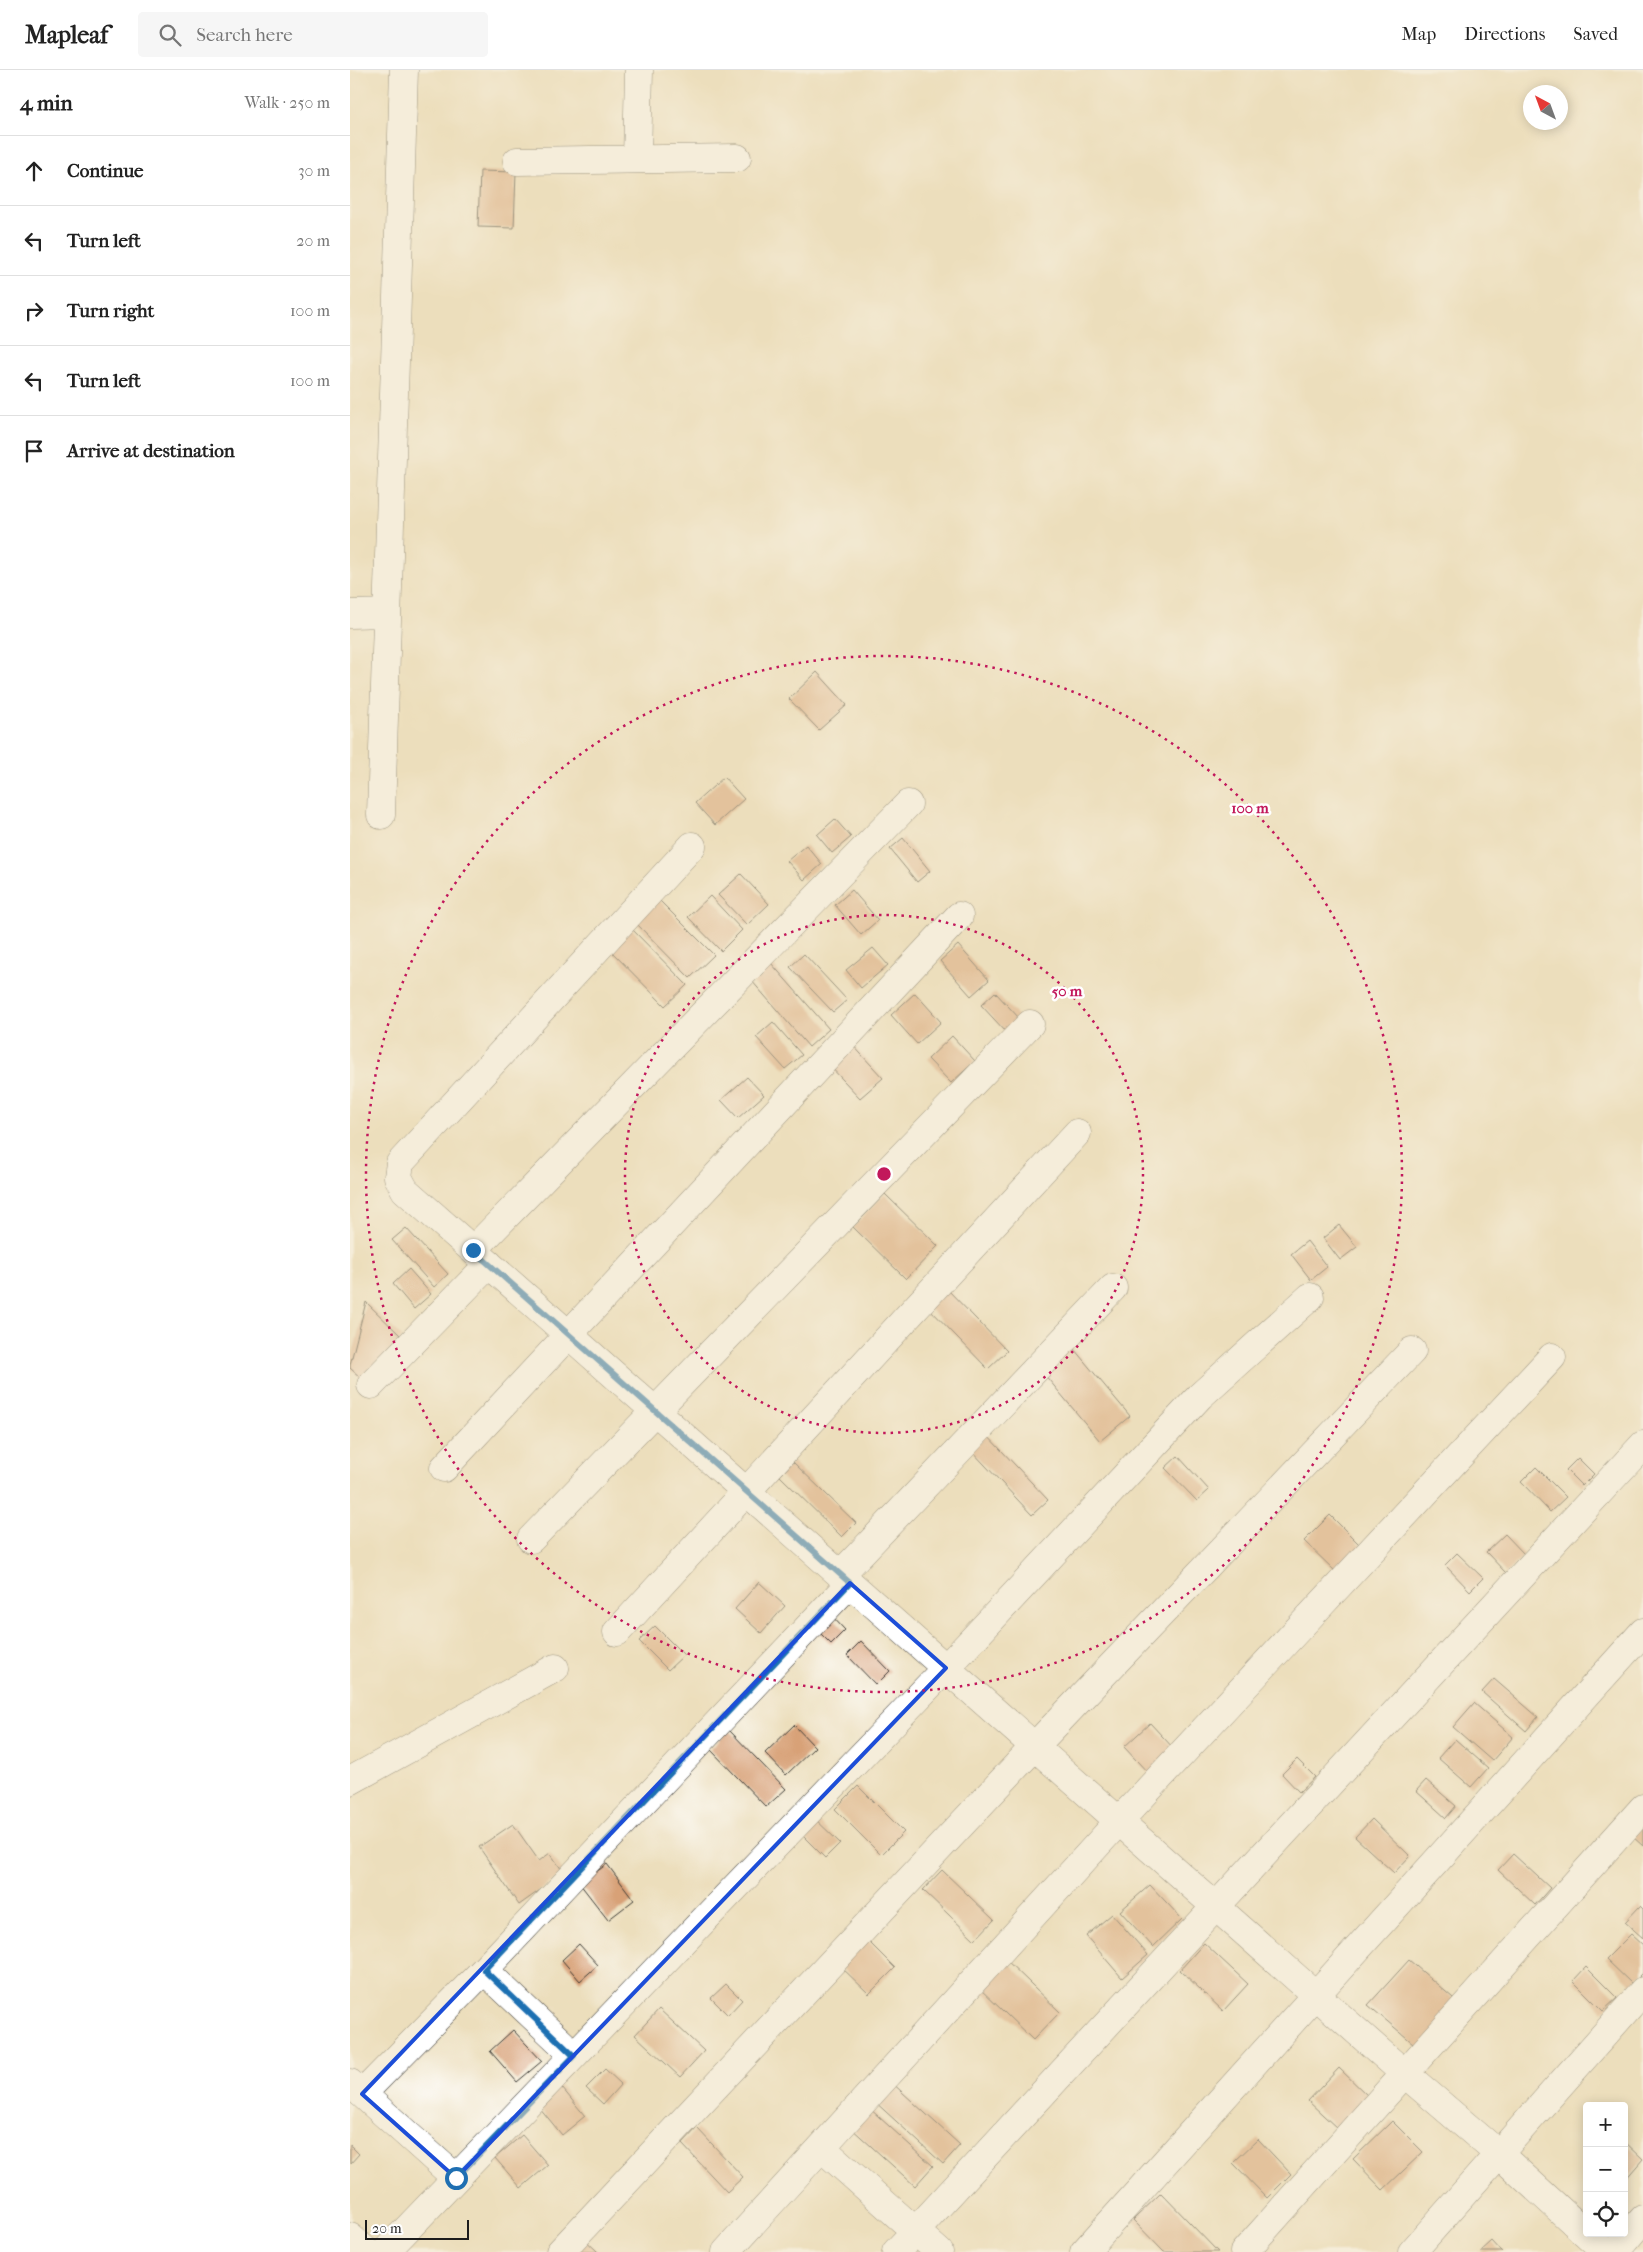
<!DOCTYPE html>
<meta charset="utf-8">
<style>
:root{--surface:#fff;--page:#f6f6f6;--text:#222;--muted:#767676;--line:#e0e0e0}
body{margin:0;font-family:"IM FELL French Canon",serif;background:var(--page);color:var(--text)}
.controls{position:absolute;right:15px;bottom:15px;display:grid;overflow:hidden;border-radius:5px;box-shadow:0 2px 12px #0003}
.controls button{width:45px;height:45px;display:grid;place-items:center;padding:0;border:0;border-bottom:1px solid var(--line);background:var(--surface);color:var(--text);font:25px sans-serif}
.compass{position:absolute;left:1173px;top:15px;width:45px;height:45px;border-radius:50%;background:var(--surface);box-shadow:0 2px 12px #0003;rotate:319deg}
.scale{position:absolute;left:15px;bottom:12px;width:104px;box-sizing:border-box;padding-left:5px;border:2px solid #1c1c1c;border-top:0;font-size:14px;line-height:18px;white-space:nowrap;color:#1c1c1c;-webkit-text-stroke:4px #fff;paint-order:stroke}
.stop{position:absolute;width:15px;height:15px;margin:-11px;border:4px solid #1f6fb2;border-radius:50%;background:#fff}
.stop.end{background:#1f6fb2;border-color:#fff;box-shadow:0 1px 5px #0008}
.list{margin:0;padding:0;list-style:none}
h2{display:flex;justify-content:space-between;align-items:center;height:65px;margin:0;padding:0 20px;font-size:21px}
h2 small{font-size:16px;font-weight:400;color:var(--muted)}
.list li{display:grid;grid-template-columns:32px 1fr auto;gap:15px;align-items:center;box-sizing:border-box;height:70px;padding:0 20px;border-top:1px solid var(--line)}
.list b{display:block;font-size:19px;white-space:nowrap}
.list em{font-size:16px;font-style:normal;color:var(--muted)}
.icon{flex:none;width:28px;height:28px;fill:none;stroke:currentColor;stroke-width:2;stroke-linecap:round;stroke-linejoin:round}
.map{position:relative;flex:none;width:1293px;height:2182px;overflow:hidden}
header{display:flex;align-items:center;gap:30px;box-sizing:border-box;height:70px;padding:0 25px;background:var(--surface);border-bottom:1px solid var(--line)}
header strong{font-size:24px}
nav{display:flex;gap:28px;margin-inline-start:auto;font-size:18px}
.search{width:350px;height:45px;background:var(--page);display:flex;align-items:center;gap:12px;box-sizing:border-box;padding:0 18px;border-radius:5px;color:var(--muted);font-size:19px}
main{display:flex}
aside{flex:1;background:var(--surface)}
.map>svg:first-child{display:block}
.building{fill:#d8a177}
.lines{fill:none;stroke-linecap:round;stroke-linejoin:round}
.street-casing{stroke:#3b3934;stroke-width:29}
.street{stroke:#fff;stroke-width:28}
.route{stroke:#1f6fb2;stroke-width:6}
.marked{fill:none;stroke:#1d4ed8;stroke-width:4;stroke-linejoin:round}
.ring{fill:none;stroke:#c2185b;stroke-width:2.5;stroke-dasharray:2.5 5}
.centre{fill:#c2185b;stroke:#fff;stroke-width:2.5}
.ring-label{font-size:15px;text-anchor:middle;font-weight:bold;fill:#c2185b;stroke:#fff;stroke-width:5;stroke-linejoin:round;paint-order:stroke}
</style>
<header>
<strong>Mapleaf</strong>
<div class="search"><svg class="icon" aria-label="search" viewBox="0 0 24 24"><circle cx="10" cy="10" r="6"/><path d="M15 15l6 6"/></svg>Search here</div>
<nav><a>Map</a><a>Directions</a><a>Saved</a></nav>
</header>
<main>
<aside>
<h2>4 min<small>Walk · 250 m</small></h2>
<ul class="list">
<li><svg class="icon" aria-label="ahead" viewBox="0 0 24 24"><path d="M12 20V5M6 11l6-6 6 6"/></svg><div><b>Continue</b></div><em>30 m</em></li>
<li><svg class="icon" aria-label="left" viewBox="0 0 24 24"><path d="M17 20v-9H6M10 6l-5 5 5 5"/></svg><div><b>Turn left</b></div><em>20 m</em></li>
<li><svg class="icon" aria-label="right" viewBox="0 0 24 24"><path d="M7 20v-9h11M14 6l5 5-5 5"/></svg><div><b>Turn right</b></div><em>100 m</em></li>
<li><svg class="icon" aria-label="left" viewBox="0 0 24 24"><path d="M17 20v-9H6M10 6l-5 5 5 5"/></svg><div><b>Turn left</b></div><em>100 m</em></li>
<li><svg class="icon" aria-label="arrive" viewBox="0 0 24 24"><path d="M6 21V4h12l-3 4 3 4H6"/></svg><div><b>Arrive at destination</b></div></li>
</ul>
</aside>
<div class="map">
<svg width="1293" height="2182" viewBox="0 0 1293 2182">
<rect width="100%" height="100%" fill="#fff"/>
<filter id="ink" filterUnits="userSpaceOnUse"><feTurbulence type="fractalNoise" baseFrequency=".02" numOctaves="2"/><feDisplacementMap in="SourceGraphic" scale="10" xChannelSelector="R" yChannelSelector="G"/><feConvolveMatrix kernelMatrix="1 2 1 2 8 2 1 2 1" color-interpolation-filters="sRGB"/></filter>
<filter id="wash" filterUnits="userSpaceOnUse"><feTurbulence type="fractalNoise" baseFrequency=".0096" numOctaves="4" result="noise"/><feDisplacementMap in="SourceGraphic" scale="20" xChannelSelector="R" yChannelSelector="G"/><feGaussianBlur stdDeviation="1.12" result="paint"/><feColorMatrix in="noise" values="0 0 0 0 0 0 0 0 0 0 0 0 0 0 0 0 0 1.4 0 .05"/><feComposite in="paint" operator="in"/></filter>
<g filter="url(#wash)">
<rect width="100%" height="100%" fill="#ecdebc"/>
<g id="blocks">
<!-- building -->
<path class="building" d="M130,101l36,1 -2,56 -36,-1z
M467,602l30,33 -28,25 -30,-31z
M374,707l20,22 -29,26 -20,-22z
M485,749l16,18 -19,16 -15,-18z
M553,768l27,33 -13,11 -27,-33z
M456,775l16,19 -18,16 -17,-19z
M391,804l28,30 -22,21 -29,-30z
M502,820l26,30 -17,15 -26,-30z
M304,825l60,60 -24,23 -59,-60z
M360,826l32,34 -21,21 -33,-34z
M277,854l60,61 -22,21 -60,-61z
M608,875l31,35 -18,16 -31,-35z
M523,878l15,17 -27,23 -15,-18z
M454,884l43,46 -14,12 -43,-45z
M421,893l58,66 -20,18 -58,-67z
M645,922l25,27 -14,13 -25,-27z
M565,923l26,29 -24,22 -26,-29z
M423,952l29,33 -17,14 -29,-32z
M602,966l23,25 -24,22 -23,-24z
M500,972l33,36 -23,20 -33,-35z
M397,1007l17,18 -26,23 -17,-18z
M535,1124l53,52 -32,33 -53,-52z
M989,1155l18,22 -17,13 -17,-22z
M56,1158l42,46 -14,13 -42,-47z
M957,1171l20,26 -16,13 -20,-26z
M59,1199l22,25 -17,15 -21,-25z
M595,1217l62,64 -19,18 -62,-64z
M16,1232l36,35 -40,42 -12,-11v-3z
M719,1273l61,73 -30,25 -61,-73z
M635,1363l63,67 -16,15 -63,-67z
M828,1386l31,34 -12,11 -32,-33z
M1228,1388l16,16 -12,12 -16,-16z
M443,1392l63,61 -14,14 -62,-61z
M1186,1397l30,30 -16,15 -29,-30z
M980,1445l32,32 -25,26 -33,-32z
M1155,1464l20,21 -19,18 -20,-21z
M1107,1483l26,25 -13,13 -25,-26z
M409,1512l26,24 -24,27 -26,-24z
M478,1542l17,18 -14,14 -18,-18z
M305,1556l29,29 -16,15 -29,-29z
M511,1571l29,30 -14,14 -29,-30z
M1144,1609l44,38 -12,14 -44,-39z
M1124,1633l39,34 -21,24 -39,-34z
M800,1653l25,27 -26,24 -25,-27z
M444,1655l21,22 -29,28 -21,-22z
M379,1660l57,59 -20,18 -56,-58z
M1105,1669l33,29 -17,19 -33,-29z
M947,1689l18,18 -16,15 -17,-18z
M1076,1710l30,26 -10,12 -30,-27z
M508,1716l46,46 -23,23 -46,-46z
M459,1743l31,30 -15,15 -30,-30z
M1022,1749l38,37 -16,17 -39,-36z
M163,1754l26,37 11,-8 14,20 -45,32 -40,-58z
M1293,1757v19l-10,-9z
M1163,1784l37,34 -15,17 -37,-35z
M257,1794l27,36 -26,20 -28,-36z
M592,1800l52,50 -19,20 -52,-50z
M800,1815l32,34 -29,28 -33,-36z
M1290,1836l3,3v29l-18,-16z
M762,1844l36,41 -26,23 -36,-42z
M1281,1864l12,11v28l-11,11 -26,-25z
M513,1866l32,32 -26,26 -32,-31z
M854,1873l44,41 -25,27 -43,-41z
M229,1874l19,21 -18,16 -18,-21z
M653,1887l57,55 -27,28 -57,-55z
M1059,1890l51,44 -40,45 -52,-44z
M1236,1897l31,31 -14,13 -30,-30z
M376,1914l16,16 -14,15 -17,-17z
M309,1939l45,42 -24,26 -45,-42z
M163,1960l29,31 -25,21 -27,-31z
M989,1998l30,29 -31,32 -30,-28z
M255,1999l16,15 -18,20 -17,-16z
M540,2011l70,64 -17,19 -70,-64z
M208,2013l27,33 -23,19 -27,-33z
M518,2037l65,59 -18,20 -65,-59z
M1042,2051l31,31 -40,38 -30,-31z
M347,2058l46,49 -16,15 -45,-48z
M172,2065l26,30 -27,23 -26,-30z
M908,2069l33,35 -24,24 -34,-35z
M1274,2071l19,18 -19,22z
M0,2075l9,9 -9,10z
M811,2123l57,59h-54l-31,-32z
M230,2165l18,17h-35z
M1142,2171l10,11h-22z"/>
</g>
</g>
<g filter="url(#ink)">
<use href="#blocks" fill-opacity="0" stroke="#3b3934" stroke-width="1"/>
<g class="lines">
<defs>
<path id="street" d="M287,89l2,-89
M167,91l220,-3
M0,544l37,-1
M31,745l23,-745
M342,776l-292,317 -2,14 7,13 999,883 95,81 107,98
M123,1180l435,-446
M21,1315l118,-121
M94,1398l515,-552
M181,1469l499,-515
M490,1505l273,-287
M267,1562l460,-499
M0,1711l205,-113
M134,1900l90,85
M0,2013l106,95
M12,2024l122,-124 366,-387
M472,2078l117,104
M0,2167l17,15
M35,2182l561,-584 254,-272 110,-99
M210,2182l475,-506 377,-395
M376,2182l393,-431 433,-464
M546,2182l747,-807
M734,2182l559,-620
M894,2182l399,-444
M1062,2182l231,-261
M1265,2182l28,-33"/>
</defs>
<!-- street casing -->
<use href="#street" class="street-casing"/>
<!-- street -->
<use href="#street" class="street"/>
</g>
</g>
<g class="lines" filter="url(#ink)">
<!-- route -->
<path class="route" d="M106,2108l118,-122 -90,-86 366,-387 -377,-333"/>
</g>
<!-- marked area -->
<path d="M0 0H1293V2182H0ZM500,1513l96,85 -490,510 -94,-84z" fill="#ecdebc" fill-opacity=".55" fill-rule="evenodd"/>
<path class="marked" d="M500,1513l96,85 -490,510 -94,-84z"/>
<!-- distance rings -->
<g class="ring">
<circle cx="534" cy="1104" r="259"/>
<circle cx="534" cy="1104" r="518"/>
</g>
<circle cx="534" cy="1104" r="8" class="centre"/>
<g class="ring-label">
<text x="900" y="743">100 m</text>
<text x="717" y="926">50 m</text>
</g>
</svg>
<div class="controls">
<button>+</button>
<button>−</button>
<button><svg class="icon" aria-label="locate" viewBox="0 0 24 24"><circle cx="12" cy="12" r="6"/><path d="M12 2v4M12 18v4M2 12h4M18 12h4"/></svg></button>
</div>
<svg class="compass" viewBox="-18 -18 36 36"><path d="M0-13l5 13h-10z" fill="#e53935"/><path d="M0 13l5-13h-10z" fill="#767676"/></svg>
<div class="scale">20 m</div>
<div class="stop" style="left:106px;top:2108px"></div>
<div class="stop end" style="left:123px;top:1180px"></div>
</div>
</main>
